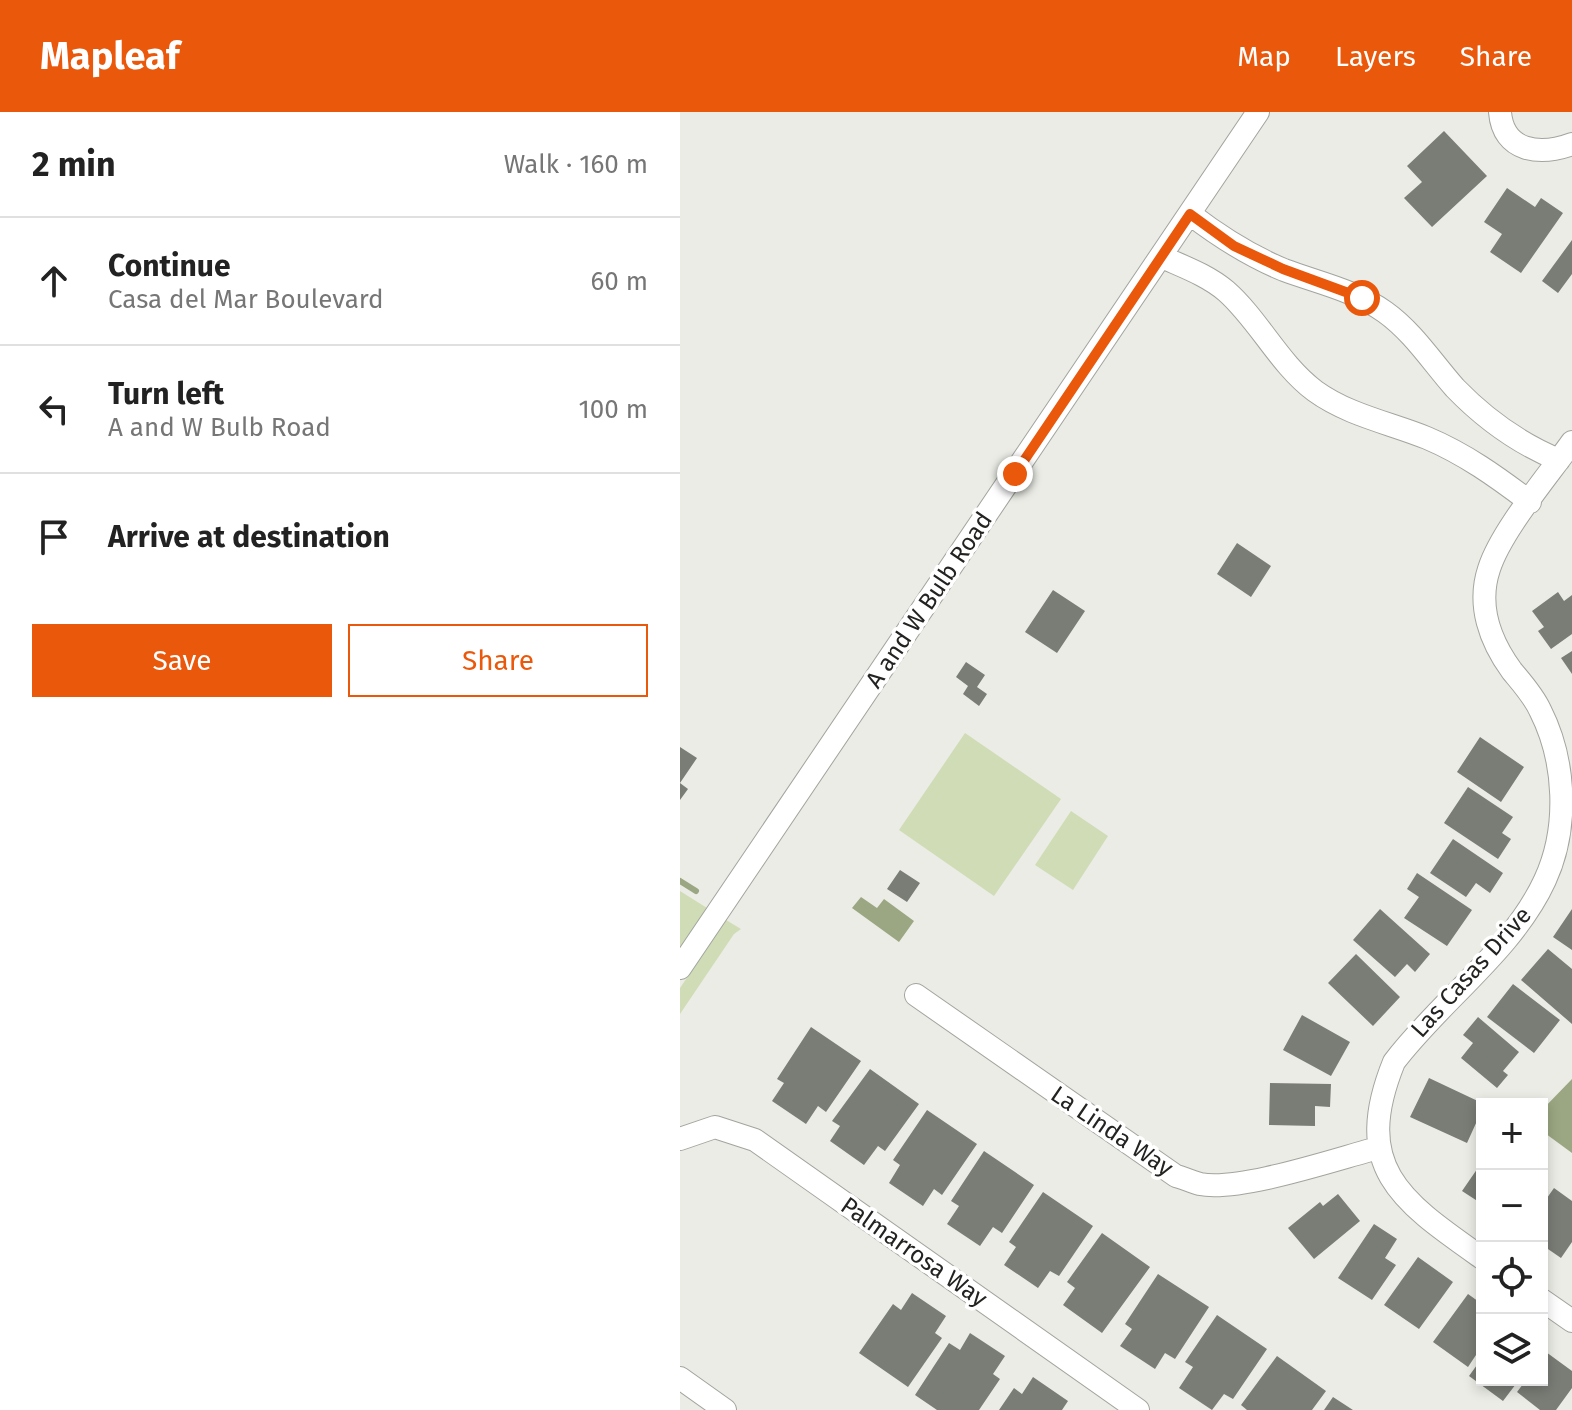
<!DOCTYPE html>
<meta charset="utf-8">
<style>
:root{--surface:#fff;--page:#f6f6f6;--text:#222;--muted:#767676;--line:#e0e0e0;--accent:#ea580c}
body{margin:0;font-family:"Fira Sans",sans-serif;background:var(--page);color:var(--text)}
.controls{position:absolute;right:24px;bottom:24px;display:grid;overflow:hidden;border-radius:0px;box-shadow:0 4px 12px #0003}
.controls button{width:72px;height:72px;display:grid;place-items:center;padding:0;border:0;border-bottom:2px solid var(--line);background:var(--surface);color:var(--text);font:40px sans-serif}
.stop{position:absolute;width:24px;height:24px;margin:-18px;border:6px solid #ea580c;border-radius:50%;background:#fff}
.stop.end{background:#ea580c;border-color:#fff;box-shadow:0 2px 8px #0008}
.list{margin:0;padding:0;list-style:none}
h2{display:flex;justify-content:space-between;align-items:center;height:104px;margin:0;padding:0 32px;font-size:34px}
h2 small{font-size:26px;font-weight:400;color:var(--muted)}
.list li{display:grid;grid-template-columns:52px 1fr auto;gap:24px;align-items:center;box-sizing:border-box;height:128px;padding:0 32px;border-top:2px solid var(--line)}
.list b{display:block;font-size:30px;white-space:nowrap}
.list p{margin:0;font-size:26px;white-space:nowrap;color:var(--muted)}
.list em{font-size:26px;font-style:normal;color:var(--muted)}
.actions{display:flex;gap:16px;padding:24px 32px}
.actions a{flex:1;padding:18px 0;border:2px solid var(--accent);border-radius:0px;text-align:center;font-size:28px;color:var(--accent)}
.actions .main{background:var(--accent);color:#fff}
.icon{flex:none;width:44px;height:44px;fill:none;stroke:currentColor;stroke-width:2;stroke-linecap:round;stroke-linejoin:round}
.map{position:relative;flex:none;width:892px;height:1298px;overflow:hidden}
header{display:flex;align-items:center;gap:48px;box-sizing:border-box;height:112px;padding:0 40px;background:var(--accent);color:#fff}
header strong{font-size:38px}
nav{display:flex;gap:44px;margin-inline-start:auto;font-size:28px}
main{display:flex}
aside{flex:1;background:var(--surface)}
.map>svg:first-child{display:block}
.green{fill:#d0dcb6}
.water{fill:#9ba782}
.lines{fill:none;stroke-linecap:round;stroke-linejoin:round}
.stream{stroke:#9ba782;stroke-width:6}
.building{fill:#7a7d76}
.minor-casing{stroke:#a2a59e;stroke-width:24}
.minor{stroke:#fff;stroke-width:22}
.route{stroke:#ea580c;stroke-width:10}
.labels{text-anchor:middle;stroke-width:7;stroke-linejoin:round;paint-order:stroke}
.street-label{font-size:24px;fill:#232421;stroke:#fff}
</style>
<header>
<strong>Mapleaf</strong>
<nav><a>Map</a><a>Layers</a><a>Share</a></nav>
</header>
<main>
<aside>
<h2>2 min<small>Walk · 160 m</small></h2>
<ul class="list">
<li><svg class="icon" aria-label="ahead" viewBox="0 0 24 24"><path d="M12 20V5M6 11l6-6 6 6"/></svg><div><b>Continue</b><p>Casa del Mar Boulevard</p></div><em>60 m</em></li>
<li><svg class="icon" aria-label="left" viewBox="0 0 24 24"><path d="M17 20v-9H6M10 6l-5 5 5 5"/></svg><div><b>Turn left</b><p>A and W Bulb Road</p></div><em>100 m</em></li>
<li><svg class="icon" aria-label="arrive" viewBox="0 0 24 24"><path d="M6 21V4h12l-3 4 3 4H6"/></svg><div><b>Arrive at destination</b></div></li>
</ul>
<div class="actions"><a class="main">Save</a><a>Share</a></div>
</aside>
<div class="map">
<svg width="892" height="1298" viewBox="0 0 892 1298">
<rect width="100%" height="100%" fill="#eaece5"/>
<!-- green -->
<path class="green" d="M285,621l96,66 -67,97 -95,-66z
M391,699l37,25 -35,54 -38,-25z
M0,779l27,17 -27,40z
M46,808l15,9 -7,5 -54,80v-26z"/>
<!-- water -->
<path class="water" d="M181,785l16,11 7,-9 30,22 -15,21 -47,-34z
M892,967v74l-30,-22v-21z"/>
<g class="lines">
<!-- stream -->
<path class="stream" d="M0,769l16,10"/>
</g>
<!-- building -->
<path class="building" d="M764,19l43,45 -55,51 -28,-29 18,-16 -15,-16z
M827,76l28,19 6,-9 22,15 -42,60 -31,-21 12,-18 -18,-12z
M892,128v34l-14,19 -16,-12z
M557,431l34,23 -20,31 -34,-23z
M373,478l32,21 -28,42 -32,-21z
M878,480l6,9 8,-6v39l-21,15 -13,-18 6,-4 -12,-16z
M892,539v23l-11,-16z
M286,550l19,13 -8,12 10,7 -8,12 -16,-12 5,-8 -12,-9z
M800,625l44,30 -23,35 -44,-30z
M0,635l17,11 -17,25z
M0,671l8,6 -8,11z
M788,675l45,30 -11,16 9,6 -13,20 -54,-36z
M773,727l50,34 -13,20 -14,-10 -10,14 -36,-24z
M220,758l20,13 -13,19 -20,-13z
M737,761l55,37 -25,36 -43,-28 15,-21 -12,-8z
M700,797l50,45 -15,18 -8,-8 -12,13 -42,-37z
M892,797v41l-19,-13z
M868,837l24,20v55l-51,-44z
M676,842l44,43 -27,29 -45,-43z
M833,872l47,36 -26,33 -47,-36z
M622,903l48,27 -19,34 -48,-26z
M798,905l41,35 -16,19 5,4 -11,13 -36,-30 12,-15 -10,-8z
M131,915l50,34 -35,51 -8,-6 -12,18 -34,-23 12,-18 -7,-4z
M190,957l49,35 -34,47 -7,-5 -14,19 -34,-24 10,-15 -8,-5z
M749,966l53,25v7l-15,33 -57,-26z
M590,971l61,1 -1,23 -15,-1v20l-46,-1z
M247,998l50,34 -35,51 -8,-6 -11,17 -34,-23 11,-18 -7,-5z
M304,1039l50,34 -32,48 -9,-6 -13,19 -33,-22 12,-18 -8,-5z
M802,1050v42l-20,-13z
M874,1076l18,13v41l-11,16 -16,-11 -3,5v-47z
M363,1080l50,34 -34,50 -9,-5 -12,17 -34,-23 12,-18 -7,-5z
M658,1082l22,27 -46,38 -26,-31 32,-26 3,4z
M694,1112l23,15 -12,19 11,7 -24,35 -34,-22z
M422,1121l48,34 -48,66 -39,-28 12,-17 -8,-6z
M738,1145l35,25 -34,47 -35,-24z
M478,1162l51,33 -34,52 -10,-6 -10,16 -35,-23 12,-17 -7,-5z
M232,1181l34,23 -11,17 7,5 -34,49 -49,-34 34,-49 8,6z
M788,1182l14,10v42l-14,21 -35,-25z
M537,1203l50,34 -34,50 -9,-5 -12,16 -33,-22 14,-21 -8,-5z
M290,1221l35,23 -12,18 7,5 -21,31h-42l-22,-15 34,-52 11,7z
M866,1240l26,19v17l-16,22h-16l-23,-18 9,-12h16v-22z
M597,1244l49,35 -14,19h-65l-6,-5z
M802,1246v22h37l-16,21 -34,-25z
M353,1265l35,24 -6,9h-63l15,-22 8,6z
M653,1285l20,13h-29z"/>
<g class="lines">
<defs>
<path id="minor" d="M820,0c3,40 40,44 72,32
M510,102c30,23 60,42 94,56 35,13 70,20 101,42 28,20 47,50 70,76 30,31 65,56 104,72
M482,145c22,10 45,18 64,34 33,29 53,73 89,100 33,24 75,32 112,47 38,16 70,39 103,64
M0,856l578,-856
M236,883l260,181c8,2 16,6 24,8 39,8 136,-25 178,-36
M0,1027l35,-12 40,13 383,270
M802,1146c-81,-57 -131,-90 -88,-196 46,-61 119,-112 151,-182 24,-52 21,-119 -5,-170 -7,-15 -18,-27 -28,-39 -22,-30 -35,-66 -23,-102 12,-38 59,-93 83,-127
M862,1188l30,21
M0,1266l45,32"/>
</defs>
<!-- minor casing -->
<use href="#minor" class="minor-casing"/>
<!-- minor -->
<use href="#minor" class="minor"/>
</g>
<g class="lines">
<!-- route -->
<path class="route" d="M335,362l175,-260 44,32 49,23 79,29"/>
</g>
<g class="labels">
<!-- street labels -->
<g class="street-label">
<text transform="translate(249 488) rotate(-56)" y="8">A and W Bulb Road</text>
<text transform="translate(791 860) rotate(-48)" y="8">Las Casas Drive</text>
<text transform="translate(432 1019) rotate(34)" y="8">La Linda Way</text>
<text transform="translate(234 1140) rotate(35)" y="8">Palmarrosa Way</text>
</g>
</g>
</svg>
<div class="controls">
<button>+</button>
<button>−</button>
<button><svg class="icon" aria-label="locate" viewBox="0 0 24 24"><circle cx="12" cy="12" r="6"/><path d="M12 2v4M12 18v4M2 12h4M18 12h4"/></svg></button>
<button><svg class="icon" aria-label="layers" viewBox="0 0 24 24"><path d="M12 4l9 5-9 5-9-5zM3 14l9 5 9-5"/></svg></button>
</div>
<div class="stop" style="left:682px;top:186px"></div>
<div class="stop end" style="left:335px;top:362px"></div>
</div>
</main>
